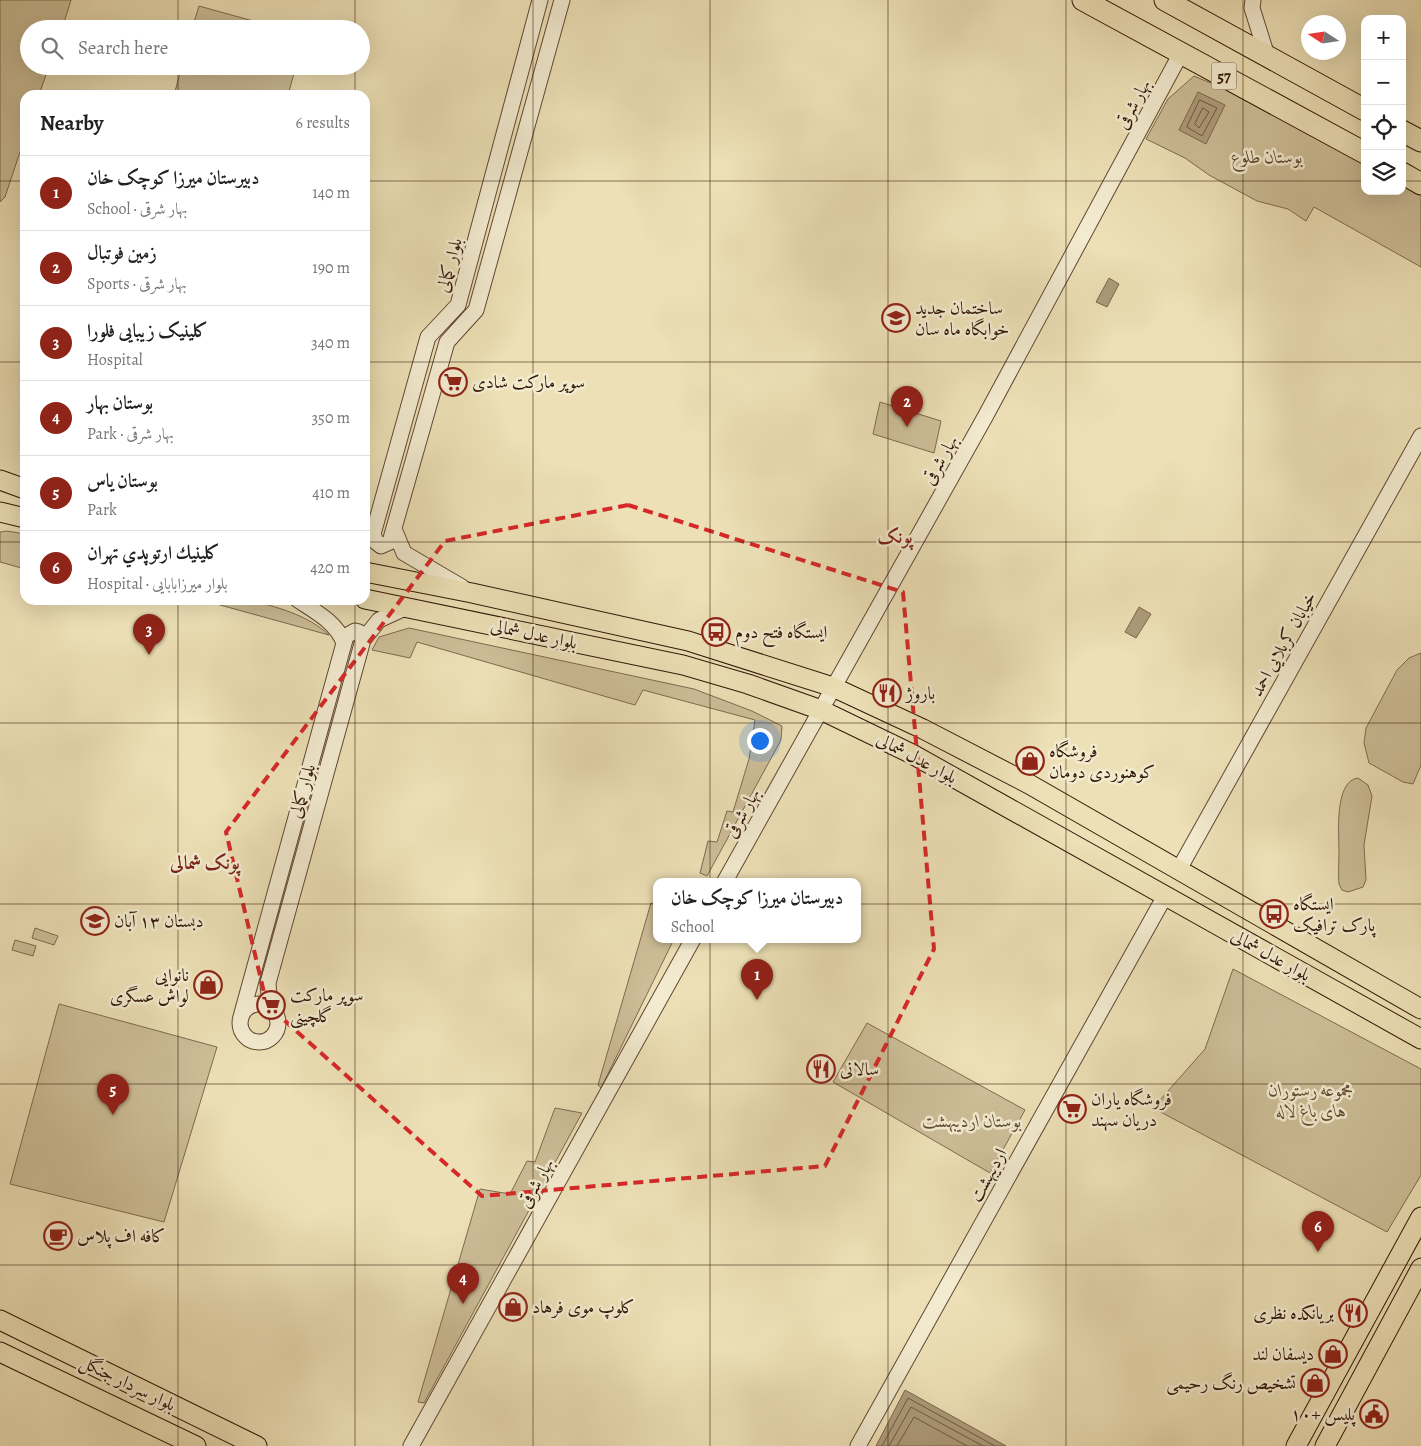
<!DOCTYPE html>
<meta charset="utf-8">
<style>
:root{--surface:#fff;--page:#f2f2f2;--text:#222;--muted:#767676;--line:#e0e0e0;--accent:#8f2418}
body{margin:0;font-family:Alegreya,Amiri,serif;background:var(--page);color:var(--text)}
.controls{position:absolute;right:15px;top:15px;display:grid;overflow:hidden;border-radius:10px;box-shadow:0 5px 20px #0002}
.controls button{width:45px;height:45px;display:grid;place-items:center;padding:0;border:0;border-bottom:1px solid var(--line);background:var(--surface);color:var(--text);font:25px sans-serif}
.compass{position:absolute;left:1301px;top:15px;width:45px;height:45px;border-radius:50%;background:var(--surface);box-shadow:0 5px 20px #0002;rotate:282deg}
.you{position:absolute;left:759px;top:740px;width:18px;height:18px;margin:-12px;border:4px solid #fff;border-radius:50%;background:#1a73e8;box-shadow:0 0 0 8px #1a73e833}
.badge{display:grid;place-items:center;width:32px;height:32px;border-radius:50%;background:var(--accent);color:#fff;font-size:16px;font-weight:700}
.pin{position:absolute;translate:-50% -41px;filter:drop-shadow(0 1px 2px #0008)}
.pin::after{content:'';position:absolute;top:26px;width:18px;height:15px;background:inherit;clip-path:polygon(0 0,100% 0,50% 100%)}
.popup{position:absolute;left:653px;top:878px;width:208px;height:65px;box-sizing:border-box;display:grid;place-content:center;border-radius:10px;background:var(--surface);filter:drop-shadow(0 1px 4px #0005);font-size:16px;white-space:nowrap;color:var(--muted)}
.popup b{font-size:19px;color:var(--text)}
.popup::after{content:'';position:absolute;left:50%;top:100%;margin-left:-10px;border:10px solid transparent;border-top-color:var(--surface)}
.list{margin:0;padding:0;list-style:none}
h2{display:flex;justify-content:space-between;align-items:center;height:65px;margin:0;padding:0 20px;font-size:21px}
h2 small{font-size:16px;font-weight:400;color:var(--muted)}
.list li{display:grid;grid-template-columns:32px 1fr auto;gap:15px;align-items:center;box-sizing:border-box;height:75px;padding:0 20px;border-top:1px solid var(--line)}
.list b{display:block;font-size:19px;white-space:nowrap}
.list p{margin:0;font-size:16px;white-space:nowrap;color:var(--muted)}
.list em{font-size:16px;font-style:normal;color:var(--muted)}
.icon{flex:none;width:28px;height:28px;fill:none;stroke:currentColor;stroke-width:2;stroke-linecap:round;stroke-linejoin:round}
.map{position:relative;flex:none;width:1421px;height:1446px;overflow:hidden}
.search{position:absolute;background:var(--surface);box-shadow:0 5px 20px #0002;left:20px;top:20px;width:350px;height:55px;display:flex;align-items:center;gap:12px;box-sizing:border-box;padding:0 18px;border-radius:28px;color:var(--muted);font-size:19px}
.panel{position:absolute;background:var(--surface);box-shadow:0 5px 20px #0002;left:20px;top:90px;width:350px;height:515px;border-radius:15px}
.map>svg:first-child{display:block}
.green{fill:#cdbe98;stroke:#7f6a4f}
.water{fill:#ad9b7a;stroke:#7b664c}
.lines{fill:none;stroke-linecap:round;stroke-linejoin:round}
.shore{stroke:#6f5840;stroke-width:1}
.minor-casing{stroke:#604832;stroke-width:17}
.major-casing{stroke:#311606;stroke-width:21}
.highway-casing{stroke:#311606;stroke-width:23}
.minor{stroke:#f3ebd0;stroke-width:15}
.major{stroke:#ede0b6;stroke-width:19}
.highway{stroke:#ede0b6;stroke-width:21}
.marked{fill:none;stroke:#d62828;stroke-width:4;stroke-dasharray:10 6;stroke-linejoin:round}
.grid{fill:none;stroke:#311606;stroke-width:1;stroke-opacity:0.55}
.labels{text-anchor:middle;stroke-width:5;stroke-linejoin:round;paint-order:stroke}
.shield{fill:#f3ebd0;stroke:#6b5643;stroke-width:1}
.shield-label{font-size:16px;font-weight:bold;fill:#311606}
.street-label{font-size:18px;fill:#311606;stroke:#f3ebd0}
.park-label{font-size:18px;font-style:italic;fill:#604832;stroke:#f3ebd0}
.poi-label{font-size:18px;fill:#311606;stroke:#f3ebd0;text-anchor:start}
.neighbourhood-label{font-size:19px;font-weight:bold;fill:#7a1f14;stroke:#f3ebd0}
</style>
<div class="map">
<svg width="1421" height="1446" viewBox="0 0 1421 1446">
<rect width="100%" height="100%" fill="#ede0b6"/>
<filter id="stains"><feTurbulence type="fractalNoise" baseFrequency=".004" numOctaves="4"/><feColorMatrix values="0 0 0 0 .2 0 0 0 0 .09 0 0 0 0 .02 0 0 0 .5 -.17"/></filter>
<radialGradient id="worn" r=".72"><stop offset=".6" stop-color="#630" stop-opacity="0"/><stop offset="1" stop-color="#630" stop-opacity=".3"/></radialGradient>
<!-- green -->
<path class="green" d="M0,0h71l-9,29h-33v37h20l-10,29h-14v42l-20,60 -5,5z
M199,6l83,23h-90z
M182,66h114l-8,29h-114z
M1194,76l52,22 119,63v30h37v-9l19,11v74l-107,-60 -8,14 -18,-12 -31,-8 -48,-26 -24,-17 -39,-19 22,-40z
M880,402l61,19 -7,32 -61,-19z
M7,531l18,3v35l-25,-7v-30z
M202,600c15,0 33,-3 47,0 28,7 59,15 80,35z
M409,628l285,61 58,22 30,15 -1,14 -74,136 -7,-3 8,-32 9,1 10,-31 6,1 16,-53 6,-39 -112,-30 -8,15 -218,-63 -7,16 -38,-8 7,-13z
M1421,653v112l-8,19 -10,-2 -34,-19 -5,-20 2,-15 31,-58 12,-12z
M1358,778l10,7 4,11 -8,49 2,35 -3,7 -15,5 -6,-2 -3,-6c-1,-11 0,-21 0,-32 0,-18 -5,-71 19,-74z
M651,903l6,2v34h17l-73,149 -3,-3z
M35,928l23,8 -4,9 -22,-7z
M15,940l21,6 -3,10 -21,-6z
M1233,969l188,100v106l-34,57 -234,-124 52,-59z
M59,1004l158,43 -53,175 -154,-38z
M867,1023l158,87 -35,63 -157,-91z
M555,1108l27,5 -158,290 -6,-1 62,-213 30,5 17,-33 8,1z"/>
<!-- water -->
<path class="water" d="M1198,92l27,13 -19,39 -27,-14z
M1109,278l10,6 -12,23 -11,-5z
M1139,607l12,7 -15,24 -11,-6z
M905,1390l101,56h-130z"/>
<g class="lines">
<!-- shore -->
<path class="shore" d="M1200,100l17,8 -15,28 -15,-9z
M1203,108l6,4 -10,16 -4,-4z
M882,1446l26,-48 87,48
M889,1446l22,-39 72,39
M897,1446l17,-29 53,29"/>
<defs>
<path id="minor" d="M540,0l-82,305 -30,32 -55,197 3,8 5,4 9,-4 57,-200 29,-32 86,-310
M1253,0l-1,8 15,48
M394,529l10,24 58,34
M298,600c18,12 38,22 46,43
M1178,871l243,-435
M725,881l260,-464 196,-364
M240 1023a19 19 0 1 1 38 0a19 19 0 1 1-38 0Z
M270,1007l-2,-24 95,-343 16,-20 28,-13
M242,1013l104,-377 9,-5 4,1 4,8
M411,1446l282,-507
M858,1446l307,-550"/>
<path id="major" d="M0,480l25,9
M0,512l25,6
M365,572l107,21 216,48 145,46 90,42 106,55 392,225
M365,599l318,66 65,19 73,26 91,44 509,285
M0,1320l257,126
M0,1352l196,94
M1296,1446l125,-229
M1325,1446l96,-178"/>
<path id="highway" d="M1083,0l282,153
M1165,0l200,110
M1402,131l19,10
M1402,173l19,11"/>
</defs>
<!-- minor casing -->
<use href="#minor" class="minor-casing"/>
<!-- major casing -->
<use href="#major" class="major-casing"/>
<!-- highway casing -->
<use href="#highway" class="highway-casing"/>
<!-- minor -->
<use href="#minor" class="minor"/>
<!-- major -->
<use href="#major" class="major"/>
<!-- highway -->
<use href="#highway" class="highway"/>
</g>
<!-- marked area -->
<path class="marked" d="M628,505l275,87 31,357 -109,217 -343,30 -215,-191 -41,-173 219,-291z"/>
<!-- grid -->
<path class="grid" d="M178,0v29M355,0v29M533,0v1446M710,0v1446M888,0v1446M1066,0v1446M1243,0v1446M178,66v29M355,66v29M0,181h25M365,181h1000M1402,181h19M0,362h25M365,362h1056M0,542h25M365,542h1056M178,600v846M355,600v846M0,723h1421M0,904h1421M0,1084h1421M0,1265h1421"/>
<!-- icons -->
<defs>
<symbol id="university-ring" viewBox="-11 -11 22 22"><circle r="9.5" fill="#f3ebd0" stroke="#8f2418" stroke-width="1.5"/><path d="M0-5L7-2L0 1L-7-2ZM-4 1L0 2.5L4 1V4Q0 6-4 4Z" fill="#8f2418"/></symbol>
<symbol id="supermarket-ring" viewBox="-11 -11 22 22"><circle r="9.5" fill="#f3ebd0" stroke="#8f2418" stroke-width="1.5"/><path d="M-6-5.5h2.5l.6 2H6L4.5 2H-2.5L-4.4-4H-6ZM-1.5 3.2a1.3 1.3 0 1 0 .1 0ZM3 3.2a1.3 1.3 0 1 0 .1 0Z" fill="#8f2418"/></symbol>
<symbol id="bus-ring" viewBox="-11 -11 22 22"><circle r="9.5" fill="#f3ebd0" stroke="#8f2418" stroke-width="1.5"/><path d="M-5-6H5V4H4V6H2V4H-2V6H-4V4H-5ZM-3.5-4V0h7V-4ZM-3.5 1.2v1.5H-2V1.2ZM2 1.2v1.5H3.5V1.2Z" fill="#8f2418"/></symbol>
<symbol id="restaurant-ring" viewBox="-11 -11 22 22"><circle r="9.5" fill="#f3ebd0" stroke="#8f2418" stroke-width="1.5"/><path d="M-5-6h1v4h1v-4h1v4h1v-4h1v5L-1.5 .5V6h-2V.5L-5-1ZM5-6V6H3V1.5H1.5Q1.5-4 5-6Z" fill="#8f2418"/></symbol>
<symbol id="shop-ring" viewBox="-11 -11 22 22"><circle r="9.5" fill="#f3ebd0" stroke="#8f2418" stroke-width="1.5"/><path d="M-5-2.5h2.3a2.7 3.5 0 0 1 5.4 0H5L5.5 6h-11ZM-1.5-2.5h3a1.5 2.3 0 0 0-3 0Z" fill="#8f2418"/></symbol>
<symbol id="school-ring" viewBox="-11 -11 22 22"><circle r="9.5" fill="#f3ebd0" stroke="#8f2418" stroke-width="1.5"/><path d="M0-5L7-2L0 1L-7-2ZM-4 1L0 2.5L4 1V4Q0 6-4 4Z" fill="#8f2418"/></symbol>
<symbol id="cafe-ring" viewBox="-11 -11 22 22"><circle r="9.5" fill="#f3ebd0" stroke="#8f2418" stroke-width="1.5"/><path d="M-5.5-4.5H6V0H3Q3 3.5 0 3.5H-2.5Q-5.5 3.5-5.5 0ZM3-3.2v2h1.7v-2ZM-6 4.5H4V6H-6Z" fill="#8f2418"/></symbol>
<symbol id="civic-ring" viewBox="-11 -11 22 22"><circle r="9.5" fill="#f3ebd0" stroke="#8f2418" stroke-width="1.5"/><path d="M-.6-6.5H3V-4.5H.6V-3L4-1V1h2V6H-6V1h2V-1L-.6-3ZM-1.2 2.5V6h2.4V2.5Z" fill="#8f2418"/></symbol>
</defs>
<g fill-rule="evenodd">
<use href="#university-ring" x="880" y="302" width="32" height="32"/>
<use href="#supermarket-ring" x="437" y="366" width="32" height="32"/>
<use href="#bus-ring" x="700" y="616" width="32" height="32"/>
<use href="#restaurant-ring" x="871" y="677" width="32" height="32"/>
<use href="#shop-ring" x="1014" y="745" width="32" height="32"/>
<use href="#bus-ring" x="1258" y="898" width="32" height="32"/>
<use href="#school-ring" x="79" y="905" width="32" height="32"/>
<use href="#shop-ring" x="192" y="969" width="32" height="32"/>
<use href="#supermarket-ring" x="255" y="989" width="32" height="32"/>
<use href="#restaurant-ring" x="805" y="1053" width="32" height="32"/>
<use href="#supermarket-ring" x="1056" y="1093" width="32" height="32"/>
<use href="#cafe-ring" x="42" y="1220" width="32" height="32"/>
<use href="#shop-ring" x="497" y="1291" width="32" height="32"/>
<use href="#restaurant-ring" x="1337" y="1297" width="32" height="32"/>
<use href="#shop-ring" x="1317" y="1338" width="32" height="32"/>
<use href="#shop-ring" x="1299" y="1367" width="32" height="32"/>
<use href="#civic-ring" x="1358" y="1398" width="32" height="32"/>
</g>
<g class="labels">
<!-- shield labels -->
<rect class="shield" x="1211.5" y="62.5" width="25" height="27" rx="4"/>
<g class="shield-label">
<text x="1224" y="82">57</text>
</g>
<!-- street labels -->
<g class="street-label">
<text transform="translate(1133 104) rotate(-62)" y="6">بهار شرقی</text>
<text transform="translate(449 265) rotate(-75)" y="6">بلوار کمالی</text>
<text transform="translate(940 460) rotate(-61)" y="6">بهار شرقی</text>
<text transform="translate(534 634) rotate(12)" y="6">بلوار عدل شمالی</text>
<text transform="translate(1283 644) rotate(-61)" y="6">خیابان کربلایی احمد</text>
<text transform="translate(917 758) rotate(28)" y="6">بلوار عدل شمالی</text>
<text transform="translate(302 791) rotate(-74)" y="6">بلوار کمالی</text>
<text transform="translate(742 813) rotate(-61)" y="6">بهار شرقی</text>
<text transform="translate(1271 955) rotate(29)" y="6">بلوار عدل شمالی</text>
<text transform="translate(988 1175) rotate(-61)" y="6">اردیبهشت</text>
<text transform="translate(536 1183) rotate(-61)" y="6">بهار شرقی</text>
<text transform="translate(128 1383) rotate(26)" y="6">بلوار سردار جنگل</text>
</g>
<!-- park labels -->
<g class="park-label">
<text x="1267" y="163">بوستان طلوع</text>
<text x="1311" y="1096">مجموعه رستوران<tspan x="1311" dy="21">های باغ لاله</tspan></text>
<text x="972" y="1127">بوستان اردیبهشت</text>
</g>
<!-- poi labels -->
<g class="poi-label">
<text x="915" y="314">ساختمان جدید<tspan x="915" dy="21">خوابگاه ماه سان</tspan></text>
<text x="472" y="388">سوپر مارکت شادی</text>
<text x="735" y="638">ایستگاه فتح دوم</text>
<text x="906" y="699">باروژ</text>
<text x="1049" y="757">فروشگاه<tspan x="1049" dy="21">کوهنوردی دومان</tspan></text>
<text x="1293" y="910">ایستگاه<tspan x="1293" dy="21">پارک ترافیک</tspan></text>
<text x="114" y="927">دبستان ۱۳ آبان</text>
<text x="189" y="981" text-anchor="end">نانوایی<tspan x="189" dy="21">لواش عسگری</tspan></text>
<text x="290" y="1001">سوپر مارکت<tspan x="290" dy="21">گلچینی</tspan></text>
<text x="840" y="1075">سالانی</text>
<text x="1091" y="1105">فروشگاه یاران<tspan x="1091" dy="21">دریان سهند</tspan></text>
<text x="77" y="1242">کافه اف پلاس</text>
<text x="532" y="1313">کلوپ موی فرهاد</text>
<text x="1334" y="1319" text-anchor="end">بریانکده نظری</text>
<text x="1314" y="1360" text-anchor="end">دیسفان لند</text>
<text x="1296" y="1389" text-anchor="end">تشخیص رنگ رحیمی</text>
<text x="1355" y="1420" text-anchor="end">پلیس +۱۰</text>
</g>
<!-- neighbourhood labels -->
<g class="neighbourhood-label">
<text x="895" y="543">پونک</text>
<text x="205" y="869">پونک شمالی</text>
</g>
</g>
<rect width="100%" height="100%" filter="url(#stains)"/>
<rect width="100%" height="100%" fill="url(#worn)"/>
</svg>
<div class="controls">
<button>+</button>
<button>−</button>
<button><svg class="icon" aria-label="locate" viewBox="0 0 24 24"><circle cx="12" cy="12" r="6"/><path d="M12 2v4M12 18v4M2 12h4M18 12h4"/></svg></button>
<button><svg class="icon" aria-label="layers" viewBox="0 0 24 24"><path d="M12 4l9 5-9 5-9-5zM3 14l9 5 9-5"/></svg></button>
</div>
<svg class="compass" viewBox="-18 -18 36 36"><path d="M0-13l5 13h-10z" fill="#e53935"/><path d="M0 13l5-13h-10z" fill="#767676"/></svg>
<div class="you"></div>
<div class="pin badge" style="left:757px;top:1000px">1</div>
<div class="popup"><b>دبیرستان میرزا کوچک خان</b>School</div>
<div class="pin badge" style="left:907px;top:427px">2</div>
<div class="pin badge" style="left:149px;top:655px">3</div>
<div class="pin badge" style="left:463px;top:1304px">4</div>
<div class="pin badge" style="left:113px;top:1115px">5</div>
<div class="pin badge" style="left:1318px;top:1252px">6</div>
<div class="search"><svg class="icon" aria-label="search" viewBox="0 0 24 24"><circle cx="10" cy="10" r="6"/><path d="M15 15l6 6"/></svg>Search here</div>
<section class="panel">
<h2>Nearby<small>6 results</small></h2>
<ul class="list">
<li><span class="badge">1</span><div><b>دبیرستان میرزا کوچک خان</b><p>School · بهار شرقی</p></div><em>140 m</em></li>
<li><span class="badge">2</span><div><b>زمین فوتبال</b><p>Sports · بهار شرقی</p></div><em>190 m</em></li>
<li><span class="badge">3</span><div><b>کلینیک زیبایی فلورا</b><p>Hospital</p></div><em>340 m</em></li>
<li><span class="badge">4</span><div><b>بوستان بهار</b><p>Park · بهار شرقی</p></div><em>350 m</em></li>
<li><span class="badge">5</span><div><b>بوستان یاس</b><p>Park</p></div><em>410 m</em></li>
<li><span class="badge">6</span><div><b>كلينيك ارتوپدي تهران</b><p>Hospital · بلوار میرزابابایی</p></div><em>420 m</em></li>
</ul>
</section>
</div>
